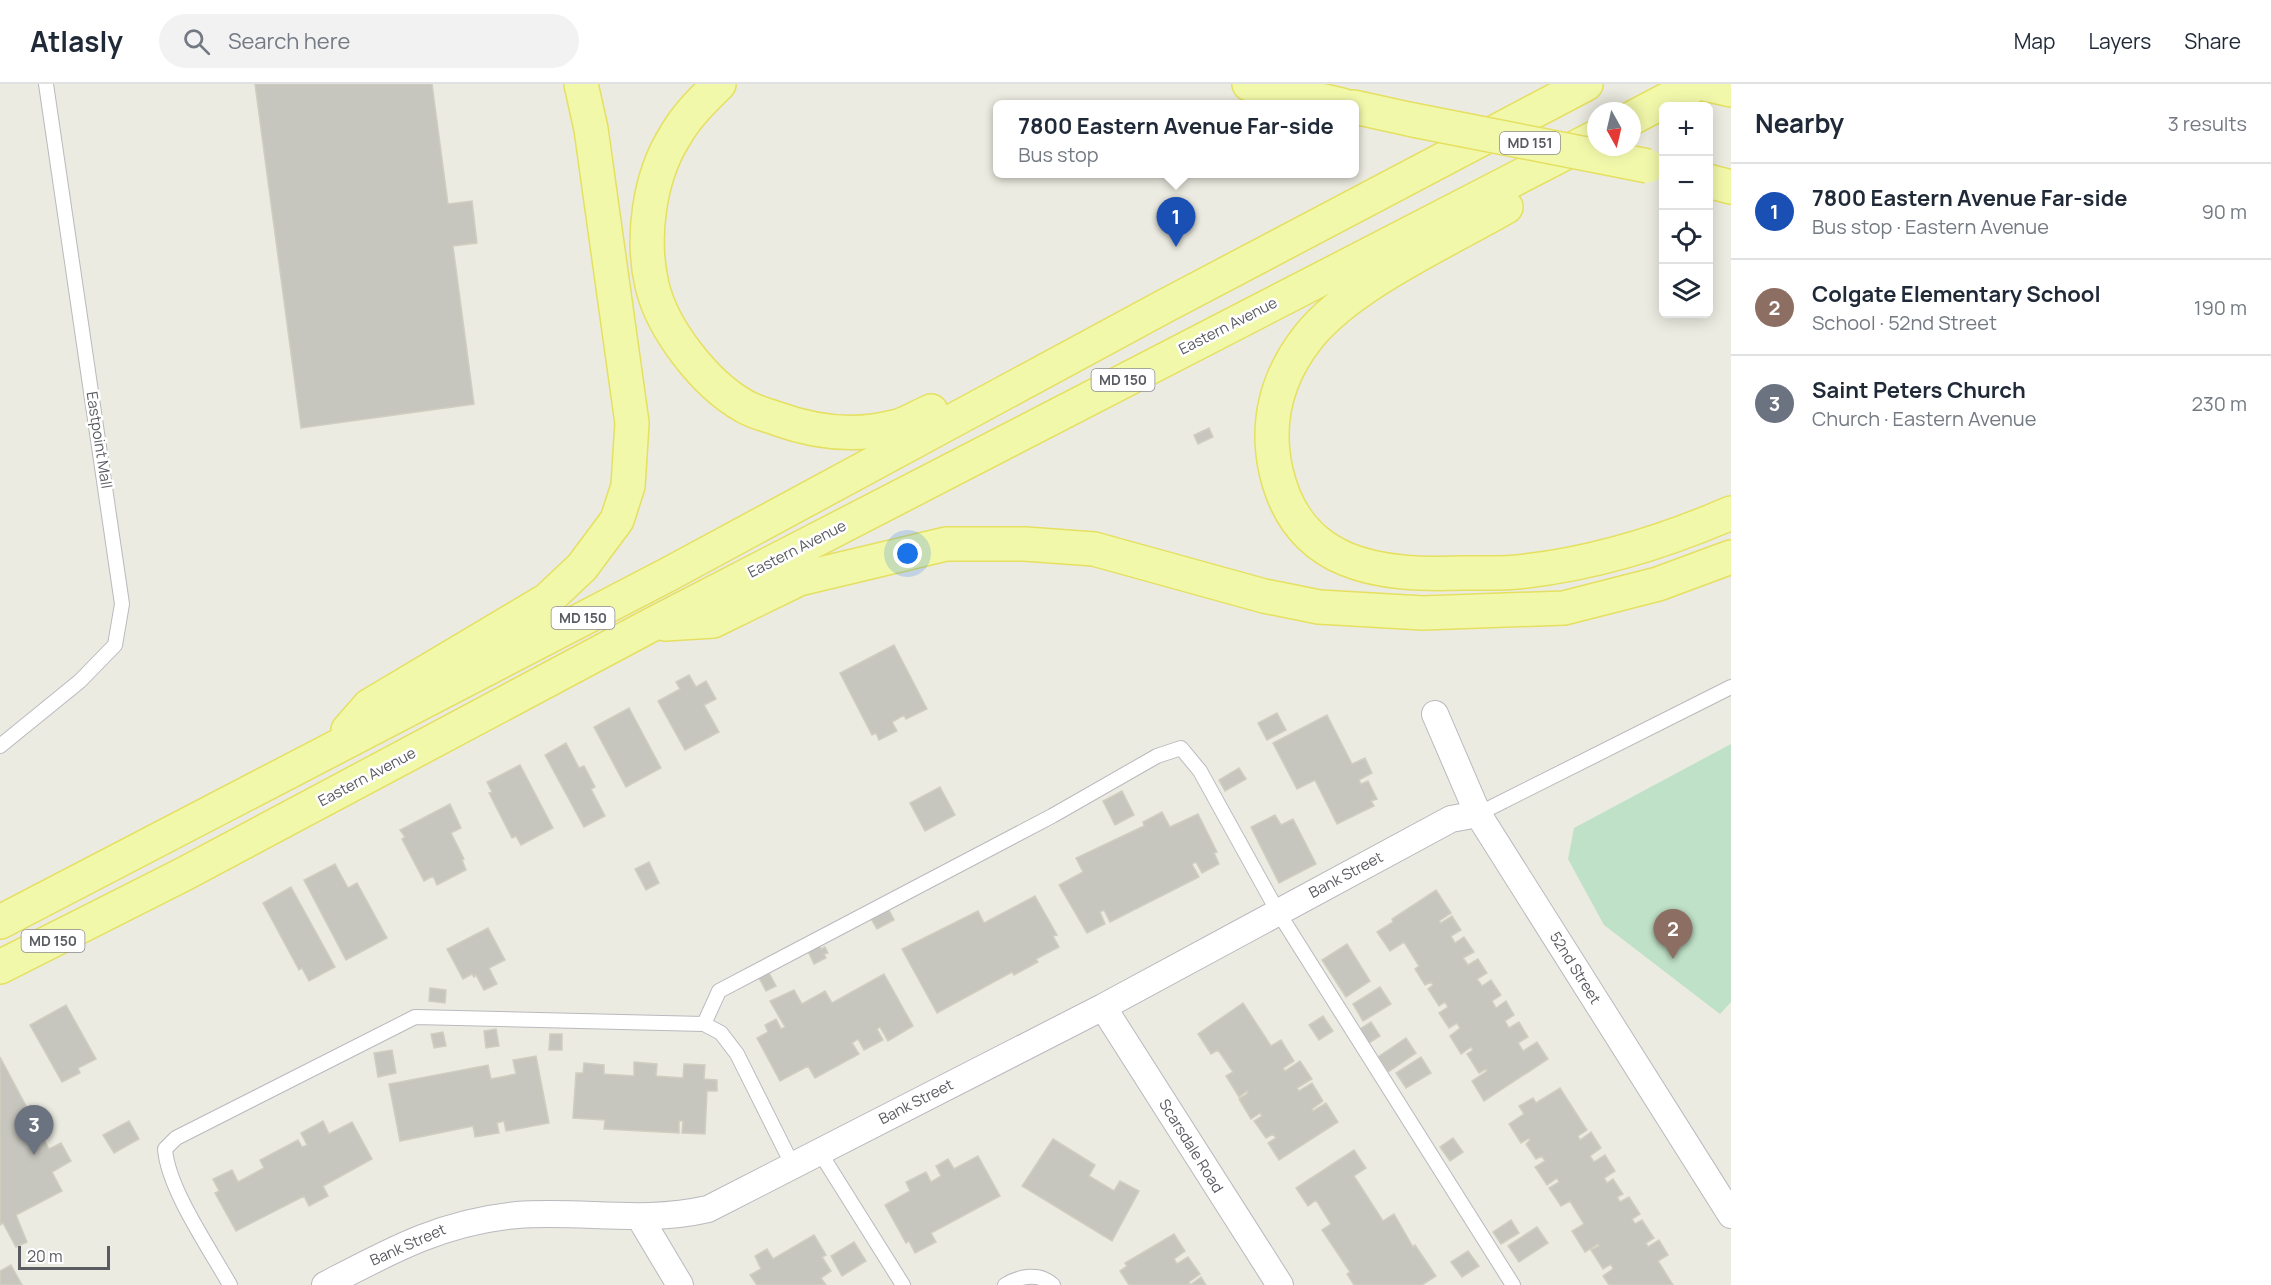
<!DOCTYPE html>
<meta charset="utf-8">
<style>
:root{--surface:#fff;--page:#f2f2f3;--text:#1f2937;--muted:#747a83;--line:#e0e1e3;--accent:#7c3aed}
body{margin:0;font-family:Manrope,sans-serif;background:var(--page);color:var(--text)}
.controls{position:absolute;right:18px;top:18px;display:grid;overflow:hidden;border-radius:9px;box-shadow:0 3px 15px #0003}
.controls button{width:54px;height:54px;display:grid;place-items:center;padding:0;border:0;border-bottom:2px solid var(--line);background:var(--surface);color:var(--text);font:30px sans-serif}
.compass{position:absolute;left:1587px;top:18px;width:54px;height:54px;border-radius:50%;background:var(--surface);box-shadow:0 3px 15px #0003;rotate:172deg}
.scale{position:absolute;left:18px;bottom:15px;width:92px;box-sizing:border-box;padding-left:6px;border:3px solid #5a5b61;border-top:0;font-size:16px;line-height:21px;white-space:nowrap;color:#5a5b61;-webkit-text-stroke:4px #fff;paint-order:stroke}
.you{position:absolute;left:908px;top:470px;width:21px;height:21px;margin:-15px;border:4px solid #fff;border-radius:50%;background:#1a73e8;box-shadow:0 0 0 9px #1a73e833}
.badge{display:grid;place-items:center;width:39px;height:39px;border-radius:50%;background:var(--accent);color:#fff;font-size:20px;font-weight:700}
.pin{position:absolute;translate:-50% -50px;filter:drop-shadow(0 2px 3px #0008)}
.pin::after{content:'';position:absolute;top:32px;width:21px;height:18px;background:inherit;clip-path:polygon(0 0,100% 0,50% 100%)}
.popup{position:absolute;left:993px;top:16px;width:366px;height:78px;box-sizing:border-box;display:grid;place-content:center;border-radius:9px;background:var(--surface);filter:drop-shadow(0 2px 4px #0005);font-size:20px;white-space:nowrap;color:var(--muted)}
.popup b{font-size:22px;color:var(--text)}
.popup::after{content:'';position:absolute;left:50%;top:100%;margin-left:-12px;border:12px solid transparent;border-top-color:var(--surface)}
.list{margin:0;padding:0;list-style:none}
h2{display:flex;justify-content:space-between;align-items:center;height:78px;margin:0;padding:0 24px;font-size:26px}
h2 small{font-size:20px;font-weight:400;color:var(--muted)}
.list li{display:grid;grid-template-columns:39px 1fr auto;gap:18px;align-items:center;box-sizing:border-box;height:96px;padding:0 24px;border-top:2px solid var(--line)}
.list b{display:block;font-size:22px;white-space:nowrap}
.list p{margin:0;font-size:20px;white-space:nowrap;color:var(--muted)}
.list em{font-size:20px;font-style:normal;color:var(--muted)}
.icon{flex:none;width:33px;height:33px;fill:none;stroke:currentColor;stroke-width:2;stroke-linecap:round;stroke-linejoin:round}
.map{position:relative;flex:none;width:1731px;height:1201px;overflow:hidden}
header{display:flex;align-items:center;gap:36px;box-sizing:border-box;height:84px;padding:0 30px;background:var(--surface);border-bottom:2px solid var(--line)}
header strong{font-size:28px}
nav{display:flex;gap:33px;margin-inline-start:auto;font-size:21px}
.search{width:420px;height:54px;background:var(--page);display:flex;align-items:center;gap:15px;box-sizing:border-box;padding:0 21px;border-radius:33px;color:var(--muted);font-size:22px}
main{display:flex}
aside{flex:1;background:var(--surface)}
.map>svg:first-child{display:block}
.green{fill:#bfe1c7}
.building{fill:#c7c6be;stroke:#d0cec0;stroke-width:1.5}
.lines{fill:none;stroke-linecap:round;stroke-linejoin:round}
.lane-casing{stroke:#b9b9bf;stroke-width:16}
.street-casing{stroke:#b9b9bf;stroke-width:28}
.primary-casing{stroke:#e5e060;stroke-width:36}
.lane{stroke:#fff;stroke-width:14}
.street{stroke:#fff;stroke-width:26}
.primary{stroke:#f2f8aa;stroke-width:33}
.primary-bridge-casing{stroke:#e5e060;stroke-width:36;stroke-linecap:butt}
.primary-bridge{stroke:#f2f8aa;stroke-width:33}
.labels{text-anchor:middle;stroke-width:5;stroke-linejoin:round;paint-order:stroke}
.shield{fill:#fff;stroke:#8c8c90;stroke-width:1.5}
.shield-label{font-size:14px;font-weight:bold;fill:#5a5b61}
.street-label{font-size:15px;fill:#5a5b61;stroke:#fff}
</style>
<header>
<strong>Atlasly</strong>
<div class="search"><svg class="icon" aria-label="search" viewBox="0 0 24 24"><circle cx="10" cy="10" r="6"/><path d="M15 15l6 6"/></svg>Search here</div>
<nav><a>Map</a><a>Layers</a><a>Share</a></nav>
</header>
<main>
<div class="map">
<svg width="1731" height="1201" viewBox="0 0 1731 1201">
<rect width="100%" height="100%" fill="#ebebe1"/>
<!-- green -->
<path class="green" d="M1731,660v258l-11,12 -116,-89 -36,-66 6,-31z"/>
<!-- building -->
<path class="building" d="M255,0h177l16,120 24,-3 5,42 -24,3 21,158 -173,24z
M1209,344l4,9 -15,7 -4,-9z
M894,561l33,64 -21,10 -2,-4 -12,7 5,9 -18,9 -3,-7 -4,2 -32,-62z
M689,591l7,12 10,-6 10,18 -12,6 15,27 -34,18 -27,-49 22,-12 -4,-7z
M629,624l32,60 -35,19 -32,-60z
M1277,629l9,17 -19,10 -9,-17z
M1327,631l25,49 13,-6 7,15 -13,7 2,4 7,-3 9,18 -6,2 3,5 -37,18 -22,-44 -18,9 -24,-46z
M566,659l13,25 5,-2 11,21 -4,2 14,27 -21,11 -39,-72z
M520,681l33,63 -32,17 -5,-9 -4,2 -23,-45 3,-1 -5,-10z
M1239,684l7,11 -21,12 -6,-11z
M940,703l15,28 -30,16 -15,-28z
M1122,707l12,24 -19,10 -12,-24z
M450,720l11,24 -10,5 13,26 -2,1 4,10 -29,15 -4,-9 -9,5 -22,-42 3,-2 -5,-7z
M1162,728l8,15 28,-13 19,38 -3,1 5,11 -17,9 -6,-11 -4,2 7,13 -89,45 -6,-12 -4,2 5,12 -18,9 -28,-48 24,-13 -7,-14 68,-32 -1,-4z
M1275,731l6,10 12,-6 23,45 -37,19 -28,-56z
M649,778l10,21 -13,7 -11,-21z
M335,780l13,24 9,-5 30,55 -41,22 -42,-80z
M291,803l44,80 -26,14 -7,-13 -3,2 -36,-67z
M1436,806l15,23 -12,8 2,2 11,-7 9,14 -10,6 4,7 9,-6 10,15 -11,6 5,7 10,-6 9,14 -10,6 5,7 9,-6 10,15 -9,6 4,7 10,-7 8,14 -9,6 4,7 10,-6 9,15 -10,6 5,8 14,-9 11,17 -64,42 -12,-20 15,-10 -1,-2 -7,4 -12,-19 6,-4 -2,-3 -10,7 -11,-18 10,-8 -3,-5 -8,5 -10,-15 9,-6 -3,-5 -6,4 -11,-17 5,-4 -2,-3 -6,3 -10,-16 4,-3 -15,-24 -14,9 -13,-19 16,-10 -1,-3z
M1035,812l22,39 -4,1 6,11 -23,12 2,3 -24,13 -2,-3 -75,41 -35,-64 76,-38 6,12z
M888,824l6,12 -17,9 -7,-12z
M488,844l17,32 -16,8 8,16 -13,6 -8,-15 -2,2 -2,-3 -9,5 -16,-30z
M1347,860l23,37 -24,16 -24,-37z
M819,861l2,4 4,-2 3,6 -4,1 2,4 -12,6 -6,-13z
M768,887l8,15 -10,5 -8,-15z
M884,890l29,52 -25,15 -8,-14 -3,2 6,11 -19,10 -6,-11 -6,4 7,11 -44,24 -7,-12 -28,15 -23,-43 11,-6 -3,-7 11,-6 5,10 4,-2 -15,-26 24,-11 8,14 23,-13 7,12z
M1380,903l11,17 -28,17 -10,-17z
M430,904l16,2 -1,13 -16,-2z
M1243,919l28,43 10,-6 13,21 -11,7 2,3 15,-10 12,18 -15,9 2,3 13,-8 11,18 -11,8 1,2 13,-8 12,19 -59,38 -11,-17 8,-5 -3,-4 -7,4 -12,-17 8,-5 -2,-3 -9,6 -12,-20 9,-6 -1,-2 -8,6 -13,-21 7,-4 -15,-22 -7,4 -13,-20z
M66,921l30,54 -18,9 2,5 -18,9 -32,-57z
M1323,932l10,15 -14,9 -10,-15z
M1371,938l9,14 -11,7 -9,-14z
M496,945l3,17 -13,2 -2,-17z
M443,948l3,14 -12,2 -3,-14z
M550,950h12v16h-13z
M1406,954l10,15 -28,19 -10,-15z
M392,966l4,23 -18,4 -4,-24z
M536,972l13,67 -43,8 -2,-10 -7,2 2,10 -24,4 -2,-11 -73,15 -11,-57 99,-19 3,14 25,-5 -3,-14z
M0,973l49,92 12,-6 10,18 -19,11 10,19 -46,24 11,27 -11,5 -13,-24 -3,2z
M1421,973l10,16 -25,15 -10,-15z
M634,978l23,2 -1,12 27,2 1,-14 21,1 -1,14 13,1v11h-10l-2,43 -23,-1 1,-12h-4v12l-75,-4 1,-9 -32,-2 3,-45h7l1,-10 20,2v9l30,2z
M1560,1004l27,42 -9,6 2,4 11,-8 10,16 -11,8 4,6 11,-7 10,16 -11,7 3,5 6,-4 10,15 -6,3 3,5 9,-5 11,17 -8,5 3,5 7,-4 12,18 -8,5 2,4 11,-7 9,15 -10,6 15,24h-64l-6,-9 10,-7 -2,-5 -8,5 -12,-19 8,-4 -1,-2 -13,8 -13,-21 12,-7 -14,-23 -9,5 -12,-18 10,-6 -2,-4 -10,7 -12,-18 10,-6 -3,-5 -6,3 -10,-15 4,-4 -1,-2 -8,5 -12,-19 15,-10 -5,-8 14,-8 3,5z
M129,1037l10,18 -25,14 -11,-18z
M323,1037l6,13 23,-12 20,37 -49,27 5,10 -19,10 -5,-10 -68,35 -21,-38 4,-2 -6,-12 19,-9 6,12 26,-14 -4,-8 38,-20 4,7 5,-2 -6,-12z
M1453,1054l10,14 -13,9 -10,-14z
M1053,1055l42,26 -6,11 25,15 6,-10 19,10 -27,50 -90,-55z
M1354,1066l12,18 -12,8 29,45 11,-7 19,33 2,-2 21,31 -14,9h-68l-7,-11 3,-2 -28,-42 9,-6 -15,-24 -8,6 -12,-18z
M978,1072l22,40 -69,37 5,9 -21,11 -6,-12 -3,2 -21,-38 25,-14 -4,-9 20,-10 5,10 10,-6 -5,-10 12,-7 6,10z
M1511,1136l8,13 -18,11 -8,-12z
M1537,1143l11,16 -29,19 -11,-16z
M1174,1150l11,17 -11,8 3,5 11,-7 12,17 -11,8 1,3 11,-8 5,8h-77l-9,-14 7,-5 -2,-3z
M814,1151l12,20 -4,2 9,14 -10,7 5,7h-69l-7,-10 11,-6 -6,-13 12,-7 6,10z
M854,1158l12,19 -24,15 -11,-20z
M1468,1167l11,15 -17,11 -11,-15z
M11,1181l11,20h-22v-14z"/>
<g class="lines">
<defs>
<path id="lane" d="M0,662l80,-65 35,-36 7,-41 -76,-520
M1478,730l253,-127
M704,940l17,9 16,21 55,110
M819,1067l84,134
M230,1201c-20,-36 -62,-96 -65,-136l11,-11 239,-121 289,7 15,-33 333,-175 105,-60 24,-8 19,23 78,141 235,373
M1005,1201c15,-9 34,-13 48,0"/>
<path id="street" d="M1435,630l43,100 253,401
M1103,923l177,278
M640,1134l40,67
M325,1201c65,-34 117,-63 192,-70 65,-5 126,9 191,-6l395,-202 348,-188 27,-5"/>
<path id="primary" d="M719,0c-16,16 -33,32 -44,52 -26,41 -34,102 -23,149 10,44 53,99 92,121 10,6 23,9 34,13 36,13 77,18 116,8 12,-2 25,-11 37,-16
M1249,0l93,21
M1704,0l27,6
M1354,23l59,13
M1632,34l65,-34
M1708,97l23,6
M1506,123c-59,34 -155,77 -197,129 -32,40 -44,86 -33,135 22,96 103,105 187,102 20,0 42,1 63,-2 70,-8 140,-30 205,-58
M665,540l48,-3 86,-42 147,-35h79l69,5 170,47 55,11 104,6 141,-5 94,-24 73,-27
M348,646l21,-24 178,-106 35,-33 35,-47 11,-34 4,-63 -41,-294 -10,-45
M0,838l669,-348 494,-267 423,-223
M0,883l184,-93 467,-249 945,-488"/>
</defs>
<!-- lane casing -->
<use href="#lane" class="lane-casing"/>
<!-- street casing -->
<use href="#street" class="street-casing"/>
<!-- primary casing -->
<use href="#primary" class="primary-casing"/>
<!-- lane -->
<use href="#lane" class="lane"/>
<!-- street -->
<use href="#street" class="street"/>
<!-- primary -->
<use href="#primary" class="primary"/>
<defs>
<path id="primary-bridge" d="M1413,36l235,46"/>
</defs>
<!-- primary-bridge casing -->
<use href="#primary-bridge" class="primary-bridge-casing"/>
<!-- primary-bridge -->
<use href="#primary-bridge" class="primary-bridge"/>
</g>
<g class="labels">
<!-- shield labels -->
<g class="shield">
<rect x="1500" y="48" width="60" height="22" rx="4.5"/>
<rect x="1091.5" y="285" width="63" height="22" rx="4.5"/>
<rect x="551.5" y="523" width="63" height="22" rx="4.5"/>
<rect x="21.5" y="846" width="63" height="22" rx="4.5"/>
</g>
<g class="shield-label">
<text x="1530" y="64">MD 151</text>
<text x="1123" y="301">MD 150</text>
<text x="583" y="539">MD 150</text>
<text x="53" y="862">MD 150</text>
</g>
<!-- street labels -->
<g class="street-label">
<text transform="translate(1228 242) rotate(-27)" y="5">Eastern Avenue</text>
<text transform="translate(99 356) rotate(81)" y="5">Eastpoint Mall</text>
<text transform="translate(797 465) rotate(-27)" y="5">Eastern Avenue</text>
<text transform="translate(367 693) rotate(-28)" y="5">Eastern Avenue</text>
<text transform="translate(1346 791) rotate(-28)" y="5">Bank Street</text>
<text transform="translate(1575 884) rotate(58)" y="5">52nd Street</text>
<text transform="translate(916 1018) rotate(-27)" y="5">Bank Street</text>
<text transform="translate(1191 1062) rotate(58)" y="5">Scarsdale Road</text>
<text transform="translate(408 1161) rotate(-24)" y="5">Bank Street</text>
</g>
</g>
</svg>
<div class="controls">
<button>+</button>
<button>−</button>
<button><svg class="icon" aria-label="locate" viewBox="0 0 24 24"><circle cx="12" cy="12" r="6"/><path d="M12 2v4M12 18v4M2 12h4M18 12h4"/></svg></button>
<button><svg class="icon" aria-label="layers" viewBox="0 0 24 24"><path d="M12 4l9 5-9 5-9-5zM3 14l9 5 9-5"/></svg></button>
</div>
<svg class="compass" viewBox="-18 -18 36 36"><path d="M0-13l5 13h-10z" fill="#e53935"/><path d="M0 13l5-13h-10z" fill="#747a83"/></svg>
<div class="scale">20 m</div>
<div class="you"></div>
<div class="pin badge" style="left:1176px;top:163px;background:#1a4fb4">1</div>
<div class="popup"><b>7800 Eastern Avenue Far-side</b>Bus stop</div>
<div class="pin badge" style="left:1673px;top:875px;background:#8d6e63">2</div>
<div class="pin badge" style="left:34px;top:1071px;background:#6b7280">3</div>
</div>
<aside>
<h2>Nearby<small>3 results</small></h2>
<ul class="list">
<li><span class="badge" style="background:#1a4fb4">1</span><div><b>7800 Eastern Avenue Far-side</b><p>Bus stop · Eastern Avenue</p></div><em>90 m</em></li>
<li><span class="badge" style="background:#8d6e63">2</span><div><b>Colgate Elementary School</b><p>School · 52nd Street</p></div><em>190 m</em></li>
<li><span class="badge" style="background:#6b7280">3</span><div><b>Saint Peters Church</b><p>Church · Eastern Avenue</p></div><em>230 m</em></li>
</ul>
</aside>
</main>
